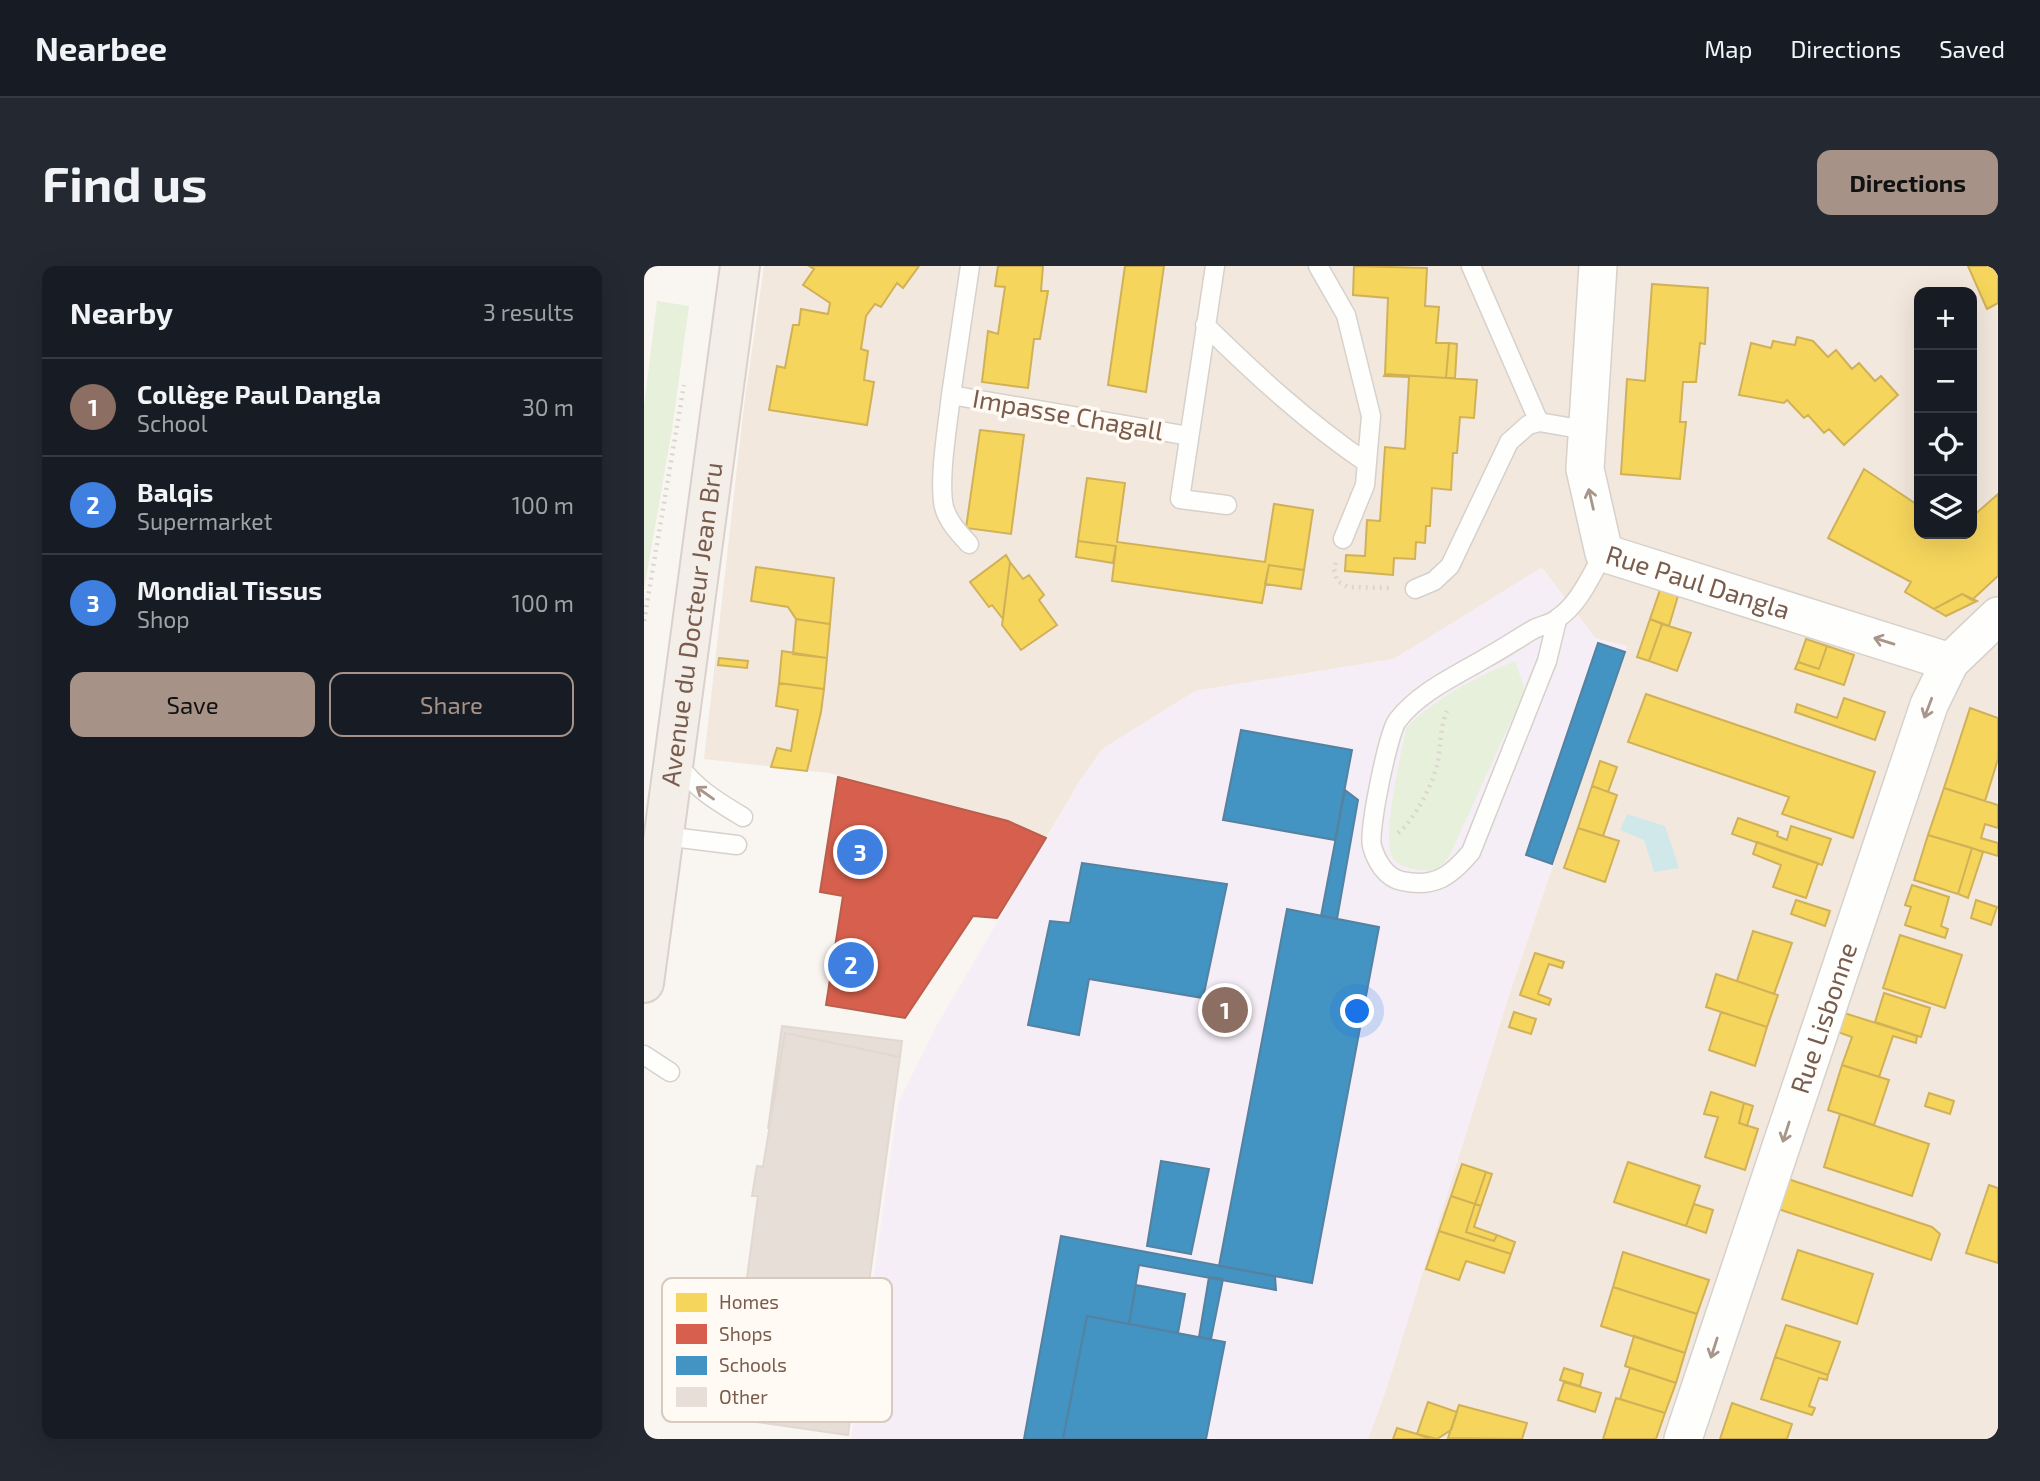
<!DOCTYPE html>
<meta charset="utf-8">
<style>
:root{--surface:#171b24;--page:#242831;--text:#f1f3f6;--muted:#9ea1a6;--line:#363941;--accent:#a69286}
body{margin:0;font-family:"Exo 2",sans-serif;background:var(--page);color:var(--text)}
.controls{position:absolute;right:21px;top:21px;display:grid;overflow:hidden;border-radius:14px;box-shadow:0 7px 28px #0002}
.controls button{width:63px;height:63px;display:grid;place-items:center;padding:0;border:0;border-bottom:2px solid var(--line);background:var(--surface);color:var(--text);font:35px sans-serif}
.you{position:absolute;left:714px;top:746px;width:24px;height:24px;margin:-18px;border:5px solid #fff;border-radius:50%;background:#1a73e8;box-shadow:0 0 0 10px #1a73e833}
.badge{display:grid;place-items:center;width:46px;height:46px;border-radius:50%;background:var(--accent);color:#fff;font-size:23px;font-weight:700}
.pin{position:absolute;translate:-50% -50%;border:4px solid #fff;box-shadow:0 2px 7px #0006}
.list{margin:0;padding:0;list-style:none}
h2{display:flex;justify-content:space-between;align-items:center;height:91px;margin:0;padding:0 28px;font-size:30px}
h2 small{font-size:23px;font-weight:400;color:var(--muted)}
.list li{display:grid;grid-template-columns:46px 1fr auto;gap:21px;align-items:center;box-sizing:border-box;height:98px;padding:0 28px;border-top:2px solid var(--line)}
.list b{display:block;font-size:26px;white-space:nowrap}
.list p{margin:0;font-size:23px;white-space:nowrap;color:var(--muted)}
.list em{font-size:23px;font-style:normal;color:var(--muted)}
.actions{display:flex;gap:14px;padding:21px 28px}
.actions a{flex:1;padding:16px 0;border:2px solid var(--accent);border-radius:14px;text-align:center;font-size:24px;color:var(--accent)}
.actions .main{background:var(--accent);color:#111}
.icon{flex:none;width:38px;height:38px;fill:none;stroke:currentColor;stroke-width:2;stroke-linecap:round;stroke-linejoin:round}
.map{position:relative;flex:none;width:1354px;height:1173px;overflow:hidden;border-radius:14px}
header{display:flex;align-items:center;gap:42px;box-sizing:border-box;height:98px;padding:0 35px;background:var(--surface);border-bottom:2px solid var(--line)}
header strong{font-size:33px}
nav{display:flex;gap:38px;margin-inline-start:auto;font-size:24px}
.intro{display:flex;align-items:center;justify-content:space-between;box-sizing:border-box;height:168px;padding:0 42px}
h1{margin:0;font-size:49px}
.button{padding:18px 32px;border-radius:14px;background:var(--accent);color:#111;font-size:24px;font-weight:700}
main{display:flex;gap:42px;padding:0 42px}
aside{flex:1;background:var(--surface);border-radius:14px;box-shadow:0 7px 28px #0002}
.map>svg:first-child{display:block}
.residential{fill:#f2e8de;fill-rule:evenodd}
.education{fill:#f6eef6}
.green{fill:#e7f0db}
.water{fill:#d0e8ea}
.homes{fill:#f6d55c;stroke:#d1b158;stroke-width:2}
.shops{fill:#d6604d;stroke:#ba5f4d;stroke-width:2}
.schools{fill:#4393c3;stroke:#5482a0;stroke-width:2}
.building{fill:#e6ded7;stroke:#e2d8d2;stroke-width:2}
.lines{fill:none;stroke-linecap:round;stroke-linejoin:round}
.lane-casing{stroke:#d7d1cb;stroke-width:21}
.street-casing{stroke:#d7d1cb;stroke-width:40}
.primary-casing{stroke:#dad1cc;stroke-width:42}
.path{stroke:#dcd5d0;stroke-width:4.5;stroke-dasharray:2 5;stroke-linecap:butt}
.lane{stroke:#fefefd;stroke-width:18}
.street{stroke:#fefefd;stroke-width:37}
.primary{stroke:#f3eee8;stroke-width:38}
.oneway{stroke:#a8958b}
.labels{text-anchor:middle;stroke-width:7;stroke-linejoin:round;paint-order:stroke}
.street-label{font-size:26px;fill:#7a5c4d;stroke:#fffaf3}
.key{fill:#fffaf3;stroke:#d7cbc1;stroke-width:2}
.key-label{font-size:19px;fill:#7a5c4d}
</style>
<header>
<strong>Nearbee</strong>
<nav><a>Map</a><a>Directions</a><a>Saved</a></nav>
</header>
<div class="intro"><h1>Find us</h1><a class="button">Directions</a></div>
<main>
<aside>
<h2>Nearby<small>3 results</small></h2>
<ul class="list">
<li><span class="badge" style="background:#8d6e63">1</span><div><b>Collège Paul Dangla</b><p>School</p></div><em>30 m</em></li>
<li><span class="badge" style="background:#3f7fe0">2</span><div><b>Balqis</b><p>Supermarket</p></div><em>100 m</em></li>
<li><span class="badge" style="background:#3f7fe0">3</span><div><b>Mondial Tissus</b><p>Shop</p></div><em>100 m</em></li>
</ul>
<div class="actions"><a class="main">Save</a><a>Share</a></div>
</aside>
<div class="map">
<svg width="1354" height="1173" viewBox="0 0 1354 1173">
<rect width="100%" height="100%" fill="#f9f5f0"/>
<!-- residential -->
<path class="residential" d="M120,0h1234v1173h-630l18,-49 123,-395 118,-348 -32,-9 -53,-70 -148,91 -199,32 -114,88 -35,59 -38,-18 -179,-47 -125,-14 40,-353zM1275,26h53v242h-53z"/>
<!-- education -->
<path class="education" d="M897,302l54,70 32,8 -118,349 -123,395 -18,49h-517l47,-336 39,-78 144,-246 21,-30 93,-58 199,-32z"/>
<!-- green -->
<path class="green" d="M13,35l32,5 -17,124 -28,160v-183z
M871,395l10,29 -76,167 -13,14c-14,-1 -33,-1 -42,-11 -15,-16 8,-109 12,-132 28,-29 72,-52 109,-67z"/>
<!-- water -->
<path class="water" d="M983,548l38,12 14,42 -25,4 -10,-32 -24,-10z"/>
<!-- homes -->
<path class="homes" d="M165,0h110l-16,22 -6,-5 -16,24 -6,-3 -9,12 -5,33 7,2 -4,29 10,2 -7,43 -98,-15 8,-44 8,2 8,-43h6l2,-16 27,5 2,-11 -27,-18 11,-16z
M354,0h45l-2,25h7l-8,48h-6l-6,49 -46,-6 6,-51 10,3 7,-47 -10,-1z
M481,0h39l-18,126 -38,-7z
M710,0l73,2 -2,38 14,1 -3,36h13l-3,35 -61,-4 3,-76 -35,-3z
M1324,0h30v37l-11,6z
M1008,18l56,4 -3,56 -5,-1 -4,39h-13l-3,40h6l-6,57 -59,-5 6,-95 18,2z
M1153,71l16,4 15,16 8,-7 16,19 7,-6 16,18 6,-5 17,19 -54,50 -15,-16 -5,4 -16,-18 -4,3 -17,-18 -3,3 -45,-8 12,-52 20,5 2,-7 22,4z
M805,77l8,1 -2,34h-9z
M741,108l92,6 -3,38 -14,-1 -3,36h-4l-2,37 -19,-2 -2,38h-4l-1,17 -9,-1 -1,17 -21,-1 -1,17 -48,-4 1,-16 19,1 2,-36 13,1 5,-74 20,2 4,-72 -25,-1z
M336,164l44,5 -13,99 -45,-6z
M1220,203l55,37v28h53v-17l26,-23v82l-26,24 -10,-6 -28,15 -29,-17 6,-10 -83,-44z
M443,212l38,5 -8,59 148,20 9,-58 39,6 -9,60 -35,-5 -7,38 -150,-22 4,-35 -38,-5z
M434,275l38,5 -3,17 -37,-6z
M362,289l4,7 -7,57 -11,-14 -3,2 -19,-25z
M366,296l13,17 6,-4 15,20 -5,5 18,25 -36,25 -19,-25z
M625,299l35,5 -3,19 -36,-5z
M112,301l78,11 -4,46 -34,-5 -8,-12 -37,-6z
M1016,324l18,6 -9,30 -19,-7z
M1318,328l15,7 -31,15 -12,-7z
M152,353l34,5 -3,34 -34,-4z
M1006,353l12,5 -13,37 -12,-4z
M1018,358l29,9 -14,38 -28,-10z
M1162,373l21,7 -8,23 -21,-7z
M1183,380l27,9 -10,30 -49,-16 3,-7 21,7z
M138,385l45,7 -3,31 -45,-6z
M75,392l29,3 -1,7 -29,-3z
M135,417l45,6 -3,23 -14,59 -36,-4 6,-19 14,3 7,-41 -22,-4z
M1002,428l229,78 -22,66 -71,-24 7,-17 -161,-55z
M1200,432l41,14 -10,28 -80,-28 2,-8 40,14z
M1326,442l28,10v41l-13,42 -41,-13z
M956,495l17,6 -9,25 -16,-6z
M948,520l25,9 -14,41 -25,-8z
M1300,522l54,17v23l-13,-4 -4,14 17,5v13l-70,-21z
M1094,552l40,14 -1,4 10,4 4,-14 40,13 -9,26 -90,-31z
M934,562l41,13 -14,41 -41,-14z
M1284,569l44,13 -14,46 -44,-14z
M1113,576l61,21 -12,35 -33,-11 8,-22 -28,-11z
M1328,582l11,4 -15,46 -10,-4z
M1268,619l37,12 -8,29 7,3 -3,9 -40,-13 6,-18 -6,-2z
M1152,634l34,11 -5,15 -34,-12z
M1332,634l21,7 -6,18 -20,-7z
M1109,665l39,12 -18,51 -37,-13z
M1256,669l62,20 -17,53 -62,-20z
M891,687l29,9 -2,6 -13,-4 -11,30 13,5 -2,6 -29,-10z
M1072,708l62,21 -11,32 -61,-20z
M1240,727l46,15 -9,29 -46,-15z
M870,746l22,7 -5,15 -22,-7z
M1077,746l46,15 -12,39 -46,-16z
M1197,746l76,24 -1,7 -23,-7 -14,41 -37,-12 10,-28 -17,-6z
M1198,799l47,15 -15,45 -46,-15z
M1067,826l33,11 -5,20 19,6 -13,41 -40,-13 13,-40 -14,-3z
M1285,827l25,8 -4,13 -25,-8z
M1100,837l9,3 -6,20 -8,-3z
M1196,848l89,30 -17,52 -88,-29z
M984,896l72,24 -14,40 -72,-24z
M818,898l24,8 -11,32 -24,-8z
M842,906l6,2 -11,32 -6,-2z
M1144,913l144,48 8,7 -9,26 -153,-51z
M1345,919l9,3v75l-32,-10z
M807,930l24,8 -9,28 28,9 3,-6 18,7 -4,12 -72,-23z
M831,938l6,2 -7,21 23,8 -3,6 -28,-9z
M1050,938l19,6 -7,23 -20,-7z
M795,965l72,23 -7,19 -38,-12 -7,19 -33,-11z
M1154,984l75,24 -16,50 -75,-25z
M979,986l86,28 -12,34 -84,-27z
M969,1021l84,27 -12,39 -84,-27z
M1142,1059l54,17 -12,33 -53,-18z
M990,1070l51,17 -9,30 -51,-17z
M1131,1091l53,18 -1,5 -8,-2 -10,28 6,2 -3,7 -51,-16z
M920,1102l19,6 -3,12 -20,-6z
M986,1102l46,15 -11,30 -45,-14z
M920,1116l37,11 -6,19 -37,-12z
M972,1132l49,15 -9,26h-53z
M784,1136l29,10 -6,18 -14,9 -20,-5z
M1088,1137l60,21 -5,15h-67z
M815,1139l68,18 -5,16 -74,-1z
M753,1162l20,6 14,5h-38z"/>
<!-- shops -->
<path class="shops" d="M194,511l170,44 38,17 -49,80 -24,-2 -68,102 -79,-13 17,-109 -23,-4z"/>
<!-- schools -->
<path class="schools" d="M954,377l27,9 -73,212 -26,-9z
M597,464l111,20 -17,90 -112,-20z
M701,524l13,10 -21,119 -16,-3z
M438,597l145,21 -24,114 -114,-19 -10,56 -51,-10 22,-104 20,2z
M643,643l92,18 -67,356 -93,-17z
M517,895l48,8 -18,85 -44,-8z
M417,970l214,40 1,14 -137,-25 -10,59 -42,-8 -24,123h-39z
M565,1011l14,2 -12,60 -12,-2z
M492,1019l49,9 -7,39 -49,-9z
M443,1050l138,26 -19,97h-143z"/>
<!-- building -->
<path class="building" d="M138,760l120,15 -2,16 -115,-24 -17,96z
M141,767l115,24 -52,378 -120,-17 30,-222h-6l5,-30 6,1z"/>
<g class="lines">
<defs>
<path id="lane" d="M326,0l-19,129 238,41
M571,0l-35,233 47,6
M674,0l28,49 25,101 -6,69 -22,54
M827,0l68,156 46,8
M561,59c51,50 103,98 162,138
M307,129c-3,29 -13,85 -7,112 4,15 15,26 25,37
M771,323l19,-8 16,-15 59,-124 19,-17 11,-3
M913,354l-10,41 -76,191c-21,25 -37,36 -69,29 -16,-3 -26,-20 -30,-35 -4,-15 16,-112 25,-125 21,-28 58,-45 87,-62 17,-9 33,-20 50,-30 8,-4 18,-5 24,-11 22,-15 33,-43 46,-65
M32,496c20,27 39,38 67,55
M20,570l73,9
M0,789l26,17"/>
<g id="street">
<path id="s1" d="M954,0l-13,203 19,84 346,109"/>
<path id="s2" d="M1039,1173l246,-734 21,-43 48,-46"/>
</g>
<g id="primary">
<path id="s3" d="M0,717l96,-717"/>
</g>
</defs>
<!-- lane casing -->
<use href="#lane" class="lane-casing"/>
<!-- street casing -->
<use href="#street" class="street-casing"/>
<!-- primary casing -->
<use href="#primary" class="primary-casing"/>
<!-- path -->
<path class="path" d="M692,297l-2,6 3,12 11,6 44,1
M0,355l40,-236
M754,567c17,-13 36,-51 40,-72 3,-17 2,-34 9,-50"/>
<!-- lane -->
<use href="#lane" class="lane"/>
<!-- street -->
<use href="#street" class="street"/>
<!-- primary -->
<use href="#primary" class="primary"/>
</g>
<!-- one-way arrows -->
<defs><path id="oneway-shaft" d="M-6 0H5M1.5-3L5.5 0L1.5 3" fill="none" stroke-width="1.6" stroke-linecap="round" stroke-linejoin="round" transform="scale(1.75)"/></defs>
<g class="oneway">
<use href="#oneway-shaft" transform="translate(947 233) rotate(-103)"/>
<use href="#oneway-shaft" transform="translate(1240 375) rotate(-163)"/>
<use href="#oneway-shaft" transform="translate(1284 442) rotate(111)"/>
<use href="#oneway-shaft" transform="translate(61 527) rotate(-145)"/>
<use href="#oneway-shaft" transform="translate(1142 866) rotate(108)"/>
<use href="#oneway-shaft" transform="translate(1070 1082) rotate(108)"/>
</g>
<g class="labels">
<!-- street labels -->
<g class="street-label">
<text transform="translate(424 149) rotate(10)" y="9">Impasse Chagall</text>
<text dy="9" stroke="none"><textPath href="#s1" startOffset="388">Rue Paul Dangla</textPath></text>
<text dy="9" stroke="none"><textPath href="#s3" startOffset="362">Avenue du Docteur Jean Bru</textPath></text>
<text dy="9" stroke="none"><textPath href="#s2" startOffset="444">Rue Lisbonne</textPath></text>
</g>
</g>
<!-- legend -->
<rect x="18" y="1012" width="230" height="144" rx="10" class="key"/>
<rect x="32" y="1027" width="31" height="19" fill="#f6d55c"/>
<rect x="32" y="1058" width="31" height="20" fill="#d6604d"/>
<rect x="32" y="1090" width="31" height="19" fill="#4393c3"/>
<rect x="32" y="1121" width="31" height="20" fill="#e6ded7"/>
<g class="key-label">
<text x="75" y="1043">Homes</text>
<text x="75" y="1075">Shops</text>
<text x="75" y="1106">Schools</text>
<text x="75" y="1138">Other</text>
</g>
</svg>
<div class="controls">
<button>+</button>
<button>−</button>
<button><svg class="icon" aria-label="locate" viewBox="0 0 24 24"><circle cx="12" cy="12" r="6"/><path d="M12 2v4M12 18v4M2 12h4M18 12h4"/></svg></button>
<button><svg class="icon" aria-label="layers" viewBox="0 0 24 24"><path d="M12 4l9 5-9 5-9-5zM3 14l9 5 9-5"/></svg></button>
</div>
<div class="you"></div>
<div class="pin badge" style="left:581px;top:744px;background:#8d6e63">1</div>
<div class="pin badge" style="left:207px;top:699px;background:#3f7fe0">2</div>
<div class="pin badge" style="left:216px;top:586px;background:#3f7fe0">3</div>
</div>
</main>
